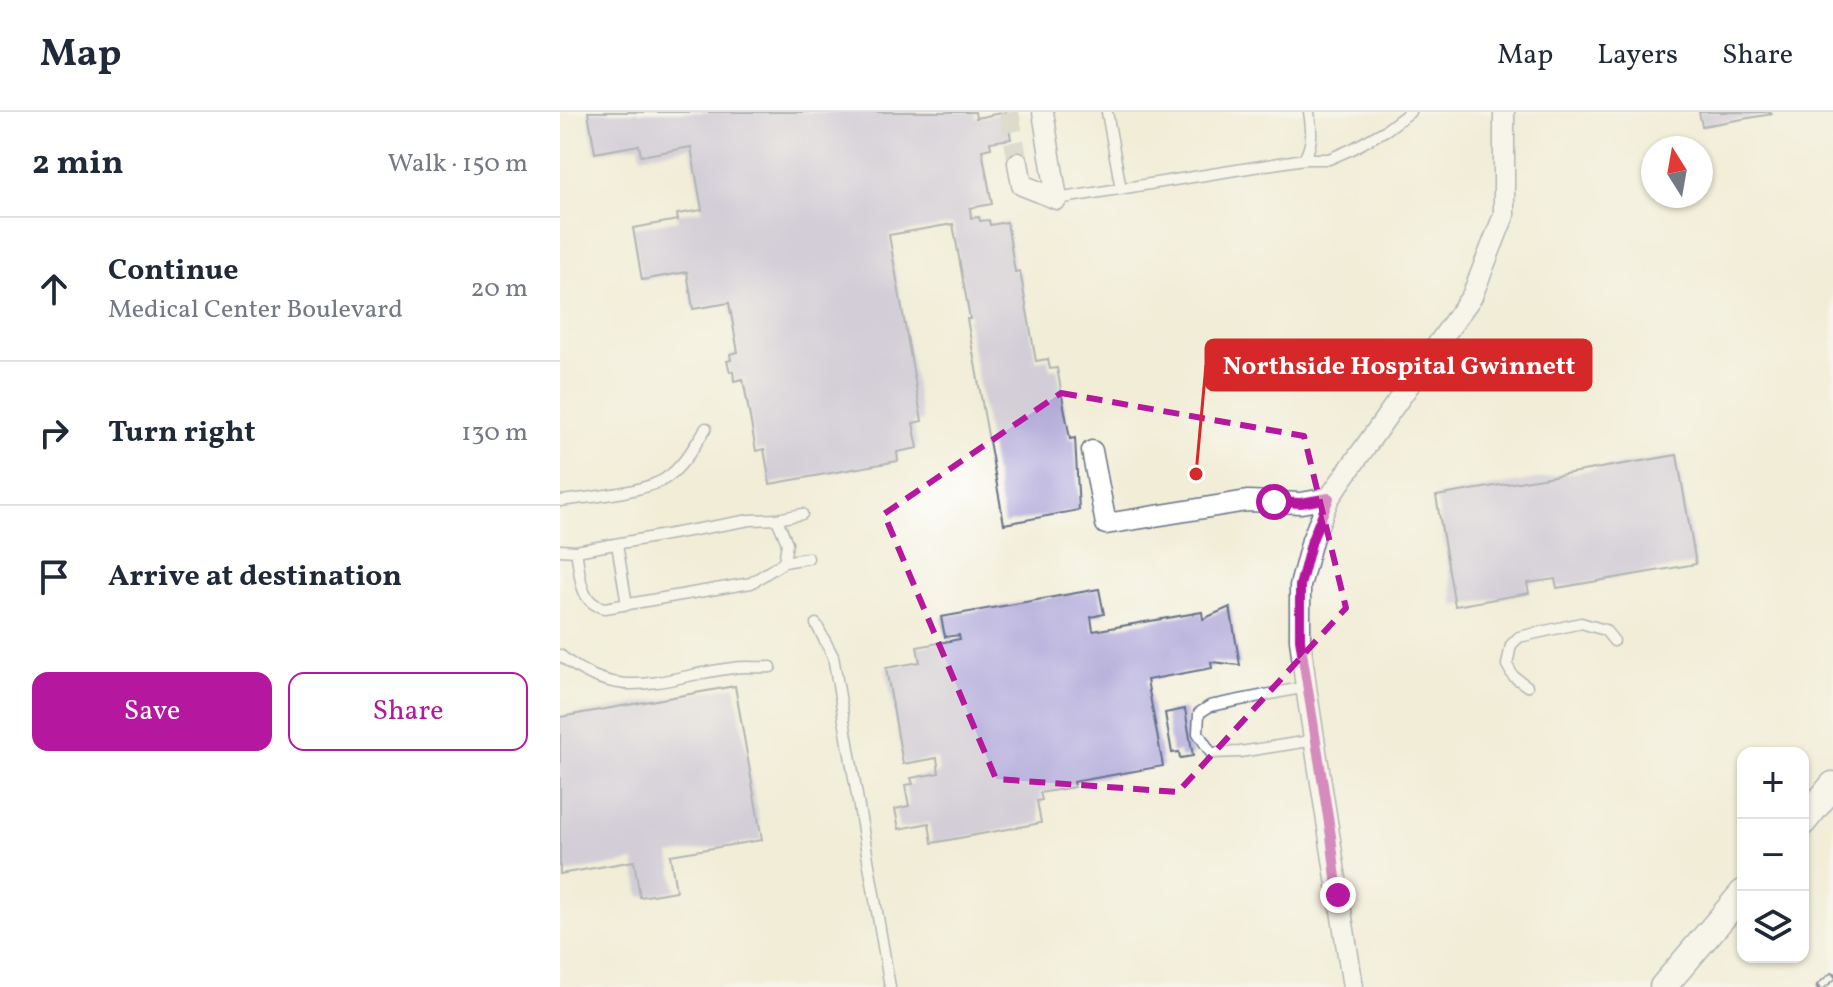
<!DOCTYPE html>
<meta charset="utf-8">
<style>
:root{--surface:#fff;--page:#f6f6f7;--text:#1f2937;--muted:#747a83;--line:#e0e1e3;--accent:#b5179e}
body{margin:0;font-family:Vollkorn,serif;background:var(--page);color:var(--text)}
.controls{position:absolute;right:24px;bottom:24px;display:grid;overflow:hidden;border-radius:16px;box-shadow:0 2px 6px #0004}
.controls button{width:72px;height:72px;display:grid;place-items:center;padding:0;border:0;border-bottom:2px solid var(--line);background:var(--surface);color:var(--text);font:40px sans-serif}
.compass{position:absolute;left:1081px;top:24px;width:72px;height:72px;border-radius:50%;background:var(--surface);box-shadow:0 2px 6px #0004;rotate:349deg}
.stop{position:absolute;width:24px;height:24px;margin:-18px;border:6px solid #b5179e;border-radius:50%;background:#fff}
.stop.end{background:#b5179e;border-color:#fff;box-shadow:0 2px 8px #0008}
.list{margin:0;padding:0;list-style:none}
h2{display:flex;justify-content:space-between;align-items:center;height:104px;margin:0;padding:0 32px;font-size:34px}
h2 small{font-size:26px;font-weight:400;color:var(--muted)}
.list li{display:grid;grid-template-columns:52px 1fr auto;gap:24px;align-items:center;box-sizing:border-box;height:144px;padding:0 32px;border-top:2px solid var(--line)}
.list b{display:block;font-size:30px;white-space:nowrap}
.list p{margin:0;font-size:26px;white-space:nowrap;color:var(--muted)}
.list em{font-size:26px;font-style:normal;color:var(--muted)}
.actions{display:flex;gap:16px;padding:24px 32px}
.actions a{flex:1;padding:18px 0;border:2px solid var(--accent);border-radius:16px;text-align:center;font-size:28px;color:var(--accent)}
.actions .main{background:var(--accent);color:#fff}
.icon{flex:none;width:44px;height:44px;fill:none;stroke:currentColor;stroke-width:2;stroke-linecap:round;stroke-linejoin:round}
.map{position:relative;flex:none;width:1273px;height:875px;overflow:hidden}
header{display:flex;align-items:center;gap:48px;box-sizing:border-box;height:112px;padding:0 40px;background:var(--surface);border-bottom:2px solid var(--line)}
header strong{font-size:38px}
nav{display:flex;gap:44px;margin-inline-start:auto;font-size:28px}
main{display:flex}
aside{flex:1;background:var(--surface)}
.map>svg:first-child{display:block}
.building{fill:#afa7d7}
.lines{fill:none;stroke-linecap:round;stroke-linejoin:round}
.minor-tunnel{stroke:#c6c7bf;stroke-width:20;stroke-dasharray:20 10;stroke-linecap:butt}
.service-casing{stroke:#667288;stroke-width:13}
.minor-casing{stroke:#667288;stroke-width:23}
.tertiary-casing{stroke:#667288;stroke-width:29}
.service{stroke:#fff;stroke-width:10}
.minor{stroke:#fff;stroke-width:20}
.tertiary{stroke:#fff;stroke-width:26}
.rail-casing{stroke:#1b2f5e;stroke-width:9}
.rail{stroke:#fff;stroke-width:6;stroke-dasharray:18;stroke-linecap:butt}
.route{stroke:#b5179e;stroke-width:10}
.marked{fill:none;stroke:#b5179e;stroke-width:6;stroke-dasharray:16 10;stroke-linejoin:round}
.leader{fill:none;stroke:#d62828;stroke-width:3}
.callout-dot{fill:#d62828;stroke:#fff;stroke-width:3}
.callout{fill:#d62828;stroke:#d62828;stroke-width:3}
.callout-label{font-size:26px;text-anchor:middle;font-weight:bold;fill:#fff}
</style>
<header>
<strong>Map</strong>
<nav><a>Map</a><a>Layers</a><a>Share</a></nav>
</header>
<main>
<aside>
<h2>2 min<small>Walk · 150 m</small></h2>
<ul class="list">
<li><svg class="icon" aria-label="ahead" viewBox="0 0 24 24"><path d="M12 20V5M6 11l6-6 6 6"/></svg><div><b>Continue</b><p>Medical Center Boulevard</p></div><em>20 m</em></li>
<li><svg class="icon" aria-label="right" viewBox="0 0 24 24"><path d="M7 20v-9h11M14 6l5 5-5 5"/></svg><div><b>Turn right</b></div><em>130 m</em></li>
<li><svg class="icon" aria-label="arrive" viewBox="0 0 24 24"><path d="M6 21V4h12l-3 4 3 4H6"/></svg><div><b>Arrive at destination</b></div></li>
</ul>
<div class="actions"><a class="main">Save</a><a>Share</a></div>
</aside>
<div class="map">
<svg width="1273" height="875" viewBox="0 0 1273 875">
<rect width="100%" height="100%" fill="#fff"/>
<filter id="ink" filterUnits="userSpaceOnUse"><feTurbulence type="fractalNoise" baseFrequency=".0125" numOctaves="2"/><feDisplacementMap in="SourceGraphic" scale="16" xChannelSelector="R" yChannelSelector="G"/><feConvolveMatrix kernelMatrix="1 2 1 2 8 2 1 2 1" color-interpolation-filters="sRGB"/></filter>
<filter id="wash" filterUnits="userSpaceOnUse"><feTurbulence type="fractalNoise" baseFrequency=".006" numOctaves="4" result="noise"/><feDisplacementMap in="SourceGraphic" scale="32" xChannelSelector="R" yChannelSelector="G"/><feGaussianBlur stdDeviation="1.8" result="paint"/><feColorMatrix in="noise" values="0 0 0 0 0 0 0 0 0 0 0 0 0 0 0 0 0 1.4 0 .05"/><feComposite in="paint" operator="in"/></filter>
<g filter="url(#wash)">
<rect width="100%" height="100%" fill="#f1edd7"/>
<g id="blocks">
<!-- building -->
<path class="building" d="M28,0h387l1,6 30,-6 5,27 -21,3 1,6 -9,2 10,54 -22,4 1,10 8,-1 1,4 9,-1 1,5 17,-3 8,50 5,-1 16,90 12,-2 2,10 7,-1 13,71 5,-1 4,72 -75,14 -37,-205h3l-17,-95 -64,11 33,186 -9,2 5,25 -21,4 1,9 -128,23 -6,-35 -8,2 -13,-72 -9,2 -1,-10 -3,1 -3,-11 4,-1 -1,-6 8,-2 -9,-49 -36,6 -6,-37 -45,8 -9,-52 45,-8 -1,-6 25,-4 -11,-63 -50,9 -2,-11 -44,8z
M1139,0h72l1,2 -70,12z
M1117,343l19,109 -139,24 -2,-9 -28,4 2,10 -74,13 -19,-110z
M539,477l5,25 -13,3 2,14 109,-19 1,7 27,-12 10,58 -29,-3 1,6 -65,12 16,86 -90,16 1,5 -34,6 2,7 -5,1 4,22 -109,20 -3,-20 -30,6 -4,-20 14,-3 -4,-21 8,-1 -2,-6 28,-5 -2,-15 -34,6 -17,-96 34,-6 -3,-15 43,-8 -1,-4 -14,2 -4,-20z
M175,574l27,154 -92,15 6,36 -36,6 -6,-36 -74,13v-157z
M625,597l8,47 -13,2 -1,-6 -7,1 -7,-40z"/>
</g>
</g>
<g filter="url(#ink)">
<use href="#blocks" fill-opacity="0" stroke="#667288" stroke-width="2"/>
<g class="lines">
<!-- minor-tunnel -->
<path class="minor-tunnel" d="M449,0l9,51"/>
<defs>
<path id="service" d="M547,0l14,77
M744,47c9,-15 8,-29 5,-47
M497,87l247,-40h25l23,-10 34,-19 24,-18
M0,389c26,-3 86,-9 106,-23 17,-11 29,-33 40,-50
M217,407l25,-5
M57,432l10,61
M0,438l16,1 174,-31 27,-1 10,24 -3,19 -33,21 -146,25c-27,-5 -24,-33 -29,-57
M224,450l24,-4
M256,512l17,32 57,331
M0,543c61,51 105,21 173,13 12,-2 25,0 38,-1
M967,574l-14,-10 -6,-11 4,-20 8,-8 62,-14 24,7 9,11
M746,575l-96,19 -11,7 -1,20 13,20 29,-1 76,-12"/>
<path id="minor" d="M483,0l14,87
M458,51l4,22 35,14
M532,339l14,73 141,-23 54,2 28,-5
M793,875l-47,-300 -6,-48v-53l12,-46 17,-42 143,-202 32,-81v-103"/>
<path id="tertiary" d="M1243,710l30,-37
M1103,875l80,-94"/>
</defs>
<!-- service casing -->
<use href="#service" class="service-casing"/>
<!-- minor casing -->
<use href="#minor" class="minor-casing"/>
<!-- tertiary casing -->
<use href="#tertiary" class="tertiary-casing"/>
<!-- service -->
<use href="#service" class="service"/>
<!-- minor -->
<use href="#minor" class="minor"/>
<!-- tertiary -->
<use href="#tertiary" class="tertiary"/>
<defs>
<path id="rail" d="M1260,875l13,-11"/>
</defs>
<!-- rail casing -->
<use href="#rail" class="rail-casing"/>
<!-- rail -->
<use href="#rail" class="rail"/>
</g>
</g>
<g class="lines" filter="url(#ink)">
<!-- route -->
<path class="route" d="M714,390l27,1 28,-5 -17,42 -12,46v53l31,197 7,59"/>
</g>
<!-- marked area -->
<path d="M0 0H1273V875H0ZM501,281l243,43 42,172 -168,184 -182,-13 -112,-265z" fill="#f1edd7" fill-opacity=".55" fill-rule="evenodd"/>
<path class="marked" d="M501,281l243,43 42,172 -168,184 -182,-13 -112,-265z"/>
<!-- callouts -->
<path class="leader" d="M636 362L646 253"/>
<circle class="callout-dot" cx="636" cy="362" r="8"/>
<rect class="callout" x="646" y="228" width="385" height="50" rx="8"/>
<g class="callout-label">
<text x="839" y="262">Northside Hospital Gwinnett</text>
</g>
</svg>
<div class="controls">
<button>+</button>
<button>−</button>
<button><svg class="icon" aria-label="layers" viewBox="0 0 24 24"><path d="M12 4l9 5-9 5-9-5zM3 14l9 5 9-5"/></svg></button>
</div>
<svg class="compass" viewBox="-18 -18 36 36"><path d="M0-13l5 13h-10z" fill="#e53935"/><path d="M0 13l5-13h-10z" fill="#747a83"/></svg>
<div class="stop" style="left:714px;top:390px"></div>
<div class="stop end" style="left:778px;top:783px"></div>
</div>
</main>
